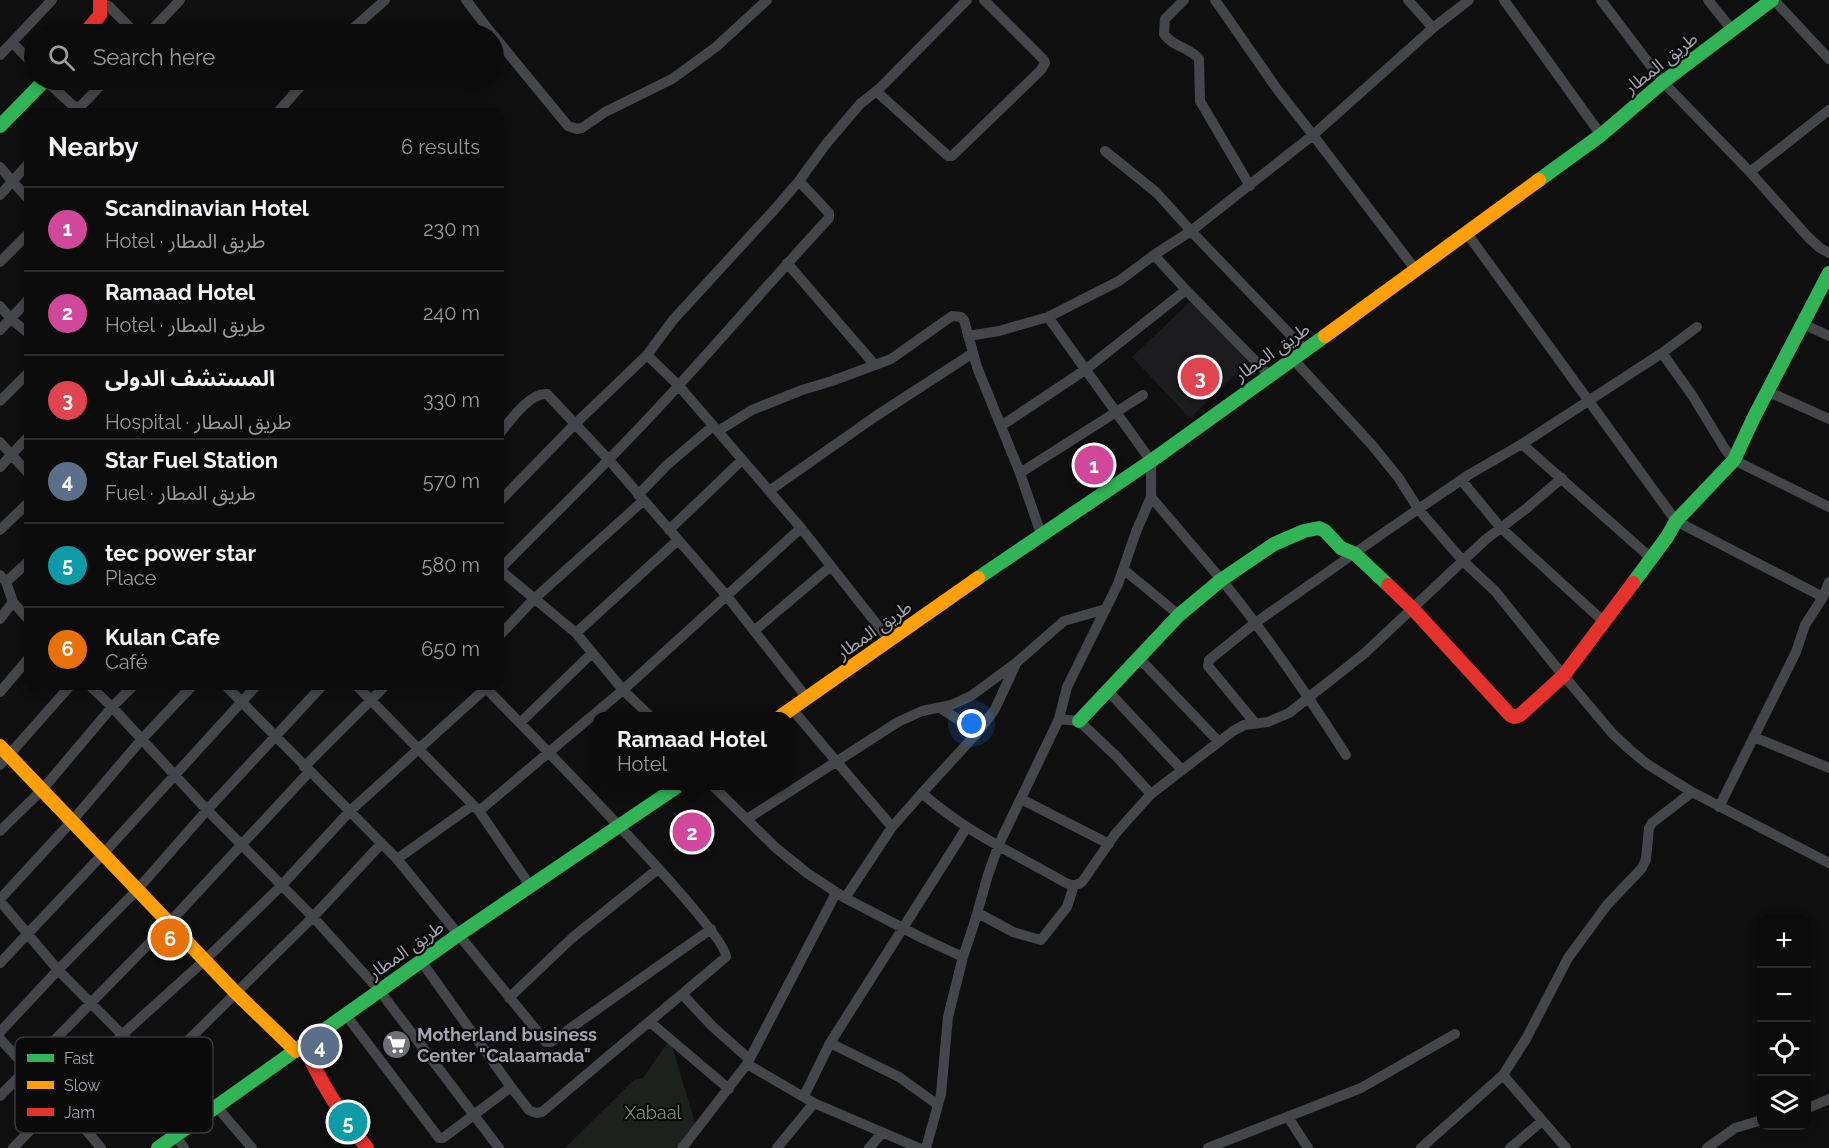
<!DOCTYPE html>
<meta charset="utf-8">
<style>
:root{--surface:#0b0b0c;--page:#141415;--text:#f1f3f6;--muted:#9a9b9d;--line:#2b2b2d;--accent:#0f766e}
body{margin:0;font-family:Raleway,"Noto Sans Arabic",sans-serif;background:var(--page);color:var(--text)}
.controls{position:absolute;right:18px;bottom:18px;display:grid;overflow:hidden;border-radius:12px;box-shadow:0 3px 9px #0003}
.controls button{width:54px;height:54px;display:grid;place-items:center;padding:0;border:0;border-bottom:2px solid var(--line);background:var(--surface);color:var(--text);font:30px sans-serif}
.you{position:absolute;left:972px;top:724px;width:21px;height:21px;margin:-15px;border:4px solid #fff;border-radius:50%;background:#1a73e8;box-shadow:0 0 0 9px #1a73e833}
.badge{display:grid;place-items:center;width:39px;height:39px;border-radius:50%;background:var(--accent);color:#fff;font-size:20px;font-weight:700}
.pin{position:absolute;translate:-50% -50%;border:3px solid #fff;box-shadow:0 2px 6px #0006}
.popup{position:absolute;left:593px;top:712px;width:198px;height:78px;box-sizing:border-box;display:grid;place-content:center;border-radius:12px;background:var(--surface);filter:drop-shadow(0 2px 4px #0005);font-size:20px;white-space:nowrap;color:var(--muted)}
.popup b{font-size:22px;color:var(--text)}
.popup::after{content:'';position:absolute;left:50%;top:100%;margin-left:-12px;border:12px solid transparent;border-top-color:var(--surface)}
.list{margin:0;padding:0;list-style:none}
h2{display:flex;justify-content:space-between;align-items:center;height:78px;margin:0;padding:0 24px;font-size:26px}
h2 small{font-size:20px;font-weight:400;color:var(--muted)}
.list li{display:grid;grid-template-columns:39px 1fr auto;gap:18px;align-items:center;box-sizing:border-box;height:84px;padding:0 24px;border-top:2px solid var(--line)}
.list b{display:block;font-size:22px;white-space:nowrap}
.list p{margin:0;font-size:20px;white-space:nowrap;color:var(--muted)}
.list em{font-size:20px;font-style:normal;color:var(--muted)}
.icon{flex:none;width:33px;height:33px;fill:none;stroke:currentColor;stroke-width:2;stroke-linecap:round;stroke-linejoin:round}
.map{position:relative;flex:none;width:1829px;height:1148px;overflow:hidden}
.search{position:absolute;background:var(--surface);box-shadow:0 3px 9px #0003;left:24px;top:24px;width:480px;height:66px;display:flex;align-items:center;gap:15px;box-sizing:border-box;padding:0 21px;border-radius:33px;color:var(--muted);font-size:22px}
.panel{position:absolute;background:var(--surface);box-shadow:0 3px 9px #0003;left:24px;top:108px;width:480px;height:582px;border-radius:12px}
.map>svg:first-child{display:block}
.built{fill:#1c1c1e}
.green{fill:#1c211d}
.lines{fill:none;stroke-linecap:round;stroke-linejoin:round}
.street{stroke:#454649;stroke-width:10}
.fast{stroke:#30b455;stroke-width:14}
.slow{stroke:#ff9f0a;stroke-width:14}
.jam{stroke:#e5322d;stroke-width:14}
.labels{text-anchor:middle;stroke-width:4.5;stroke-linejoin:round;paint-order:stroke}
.street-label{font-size:18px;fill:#a2a5af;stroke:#0a0a0b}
.poi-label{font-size:18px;font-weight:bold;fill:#a2a5af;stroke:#0a0a0b;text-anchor:start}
.park-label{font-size:18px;fill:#7b987f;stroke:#0a0a0b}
.key{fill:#0a0a0b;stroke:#38383c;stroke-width:1.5}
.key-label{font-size:16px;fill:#a2a5af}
</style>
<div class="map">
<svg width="1829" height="1148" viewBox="0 0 1829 1148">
<rect width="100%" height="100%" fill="#0f0f10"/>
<!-- built -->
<path class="built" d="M1191,301l58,61 -59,56 -58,-61z"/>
<!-- green -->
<path class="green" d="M670,1039l25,84 -20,25h-110l69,-68 9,-2z"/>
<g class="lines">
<!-- street -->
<path class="street" d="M466,0l26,34
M1184,0l-19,19 -1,15c9,13 25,13 35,25l1,42 50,85
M1215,0l62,89 36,46 102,134
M1408,0l25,28
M1504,0l97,135
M1601,0l62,82 87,90 58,65 12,11 9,5
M1708,0l25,31
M1774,0l55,59
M109,6l27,28
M148,34l32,-34
M347,34l38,-34
M494,36l74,90 9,3 5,-1 23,-16 67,-33 44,-32 51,-47
M12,42l22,23
M0,55l52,-55
M45,80l35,32
M876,91l72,65h4l89,-86 4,-7 -1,-3 -60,-60
M75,112l31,-32
M278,112l28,-32
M1105,151l52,42 34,38 114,119
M0,167l28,32
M1750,172l79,-62
M0,195l28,-31
M1466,232l210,289 147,76
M1154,255l32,35 83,85
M0,262l28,-28
M787,263l87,101
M0,306l11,13 17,14
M1803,324l26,12
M0,330l28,-30
M968,336l31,-5 49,-14 71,-36 35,-26 37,-24 122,-96 120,-107 36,-28
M1662,353l30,42 33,54 9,11 95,47
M647,355l32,31 122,142 89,113
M1293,359l79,86 26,32 21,33 44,51 32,30 58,72 59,70 17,16 18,15 45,28 137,71
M1769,392l60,27
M0,401l28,-28
M1001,426l84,-56 101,-80
M718,431l34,-21 50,-20 30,-9 59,-22 61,-43 9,1 3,3 13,47 43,106 21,61
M500,433c10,-12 30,-41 47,-39l62,66 117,135 81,103
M0,442l28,31
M1522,444l129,114
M0,467l28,-30
M1020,473l123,-78
M1462,481l38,46 103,94
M769,491l107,-75 97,-63
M638,495l29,-30 46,-39
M1151,497c23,27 46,54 69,81 46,56 87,116 126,177
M500,501l74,-76 73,-70 26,-35 101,-110 25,-29 27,-37 34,-40 19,-15 88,-89
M0,530l28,-27
M669,530l73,-70
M500,569c60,-61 122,-120 179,-184 50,-55 99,-112 150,-167v-5l-30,-32
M1123,569l56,46
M500,570l76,63 47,57 27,26
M0,575l6,7 7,20 15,17
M6,582l22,-20
M0,619l13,-17
M754,631l77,-65
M576,633l102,-93
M500,635l34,-36 110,-99
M1138,657l81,85
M90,686l22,21 95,103 106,107 66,73 120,158
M226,686l171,173 149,183h5l160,-113
M357,686l122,125 52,76
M1107,690l75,80
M0,692l28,-33
M940,708l38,24
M792,709l100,118
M1059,719l20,2 37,35 35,38
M520,723l72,-70
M1255,723l-47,-57 1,-6 46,-37 137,-96 78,-53 52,-30 140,-91 35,-26
M1754,737l75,31
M0,765l70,-79
M304,767l81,-81
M713,786l63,62 31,25 38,25 79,41 39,18
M922,793l56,-61 17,-23 20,-43
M1021,799l88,45
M1719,807l77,-155 9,-27 18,-28 6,-15
M479,811l144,-121 178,-162
M747,819l151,-97 24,-11 29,-6 20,-9 45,-33 48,-42 42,-12
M0,831l42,-41 70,-83 21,-21
M397,859l76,-54
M845,898l47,-71 30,-34c42,38 95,62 144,90 6,3 10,3 16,-1l34,-49 35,-39 82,-63 11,-6 24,-3 21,-9 76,-60 120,-113 42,-32 35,-30
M0,899l72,-78 70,-82 50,-53
M0,901l58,69 145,146
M978,913l35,19 28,8 26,-33 7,-22
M421,961l90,126 18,23 7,3 6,-1 184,-155c1,-27 -210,-237 -242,-271
M0,963l103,-109 153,-168
M683,995l29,31 37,33
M509,998l63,-60 86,-69
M346,1015l93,123h4l68,-51
M650,1022l79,67
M0,1032l58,-62 79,-80 70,-80 115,-124
M0,1039l27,29 33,31 41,49
M830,1043l69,34 39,28
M747,1064l67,39 105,45
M158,1070l155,-153 68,-73
M1503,1075l63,73
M0,1096l169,-173 141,-152
M804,1096l26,-53 137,-216
M216,1106l36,42
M1806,1109l23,-10
M1288,1117l20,31
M175,1135l9,13
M13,1148l110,-114 82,-74 76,-74 69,-75 136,-123
M682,1148l65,-84 89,-171
M777,1148l37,-45
M869,1148l13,-15
M926,1148l15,-54 7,-77 15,-60 11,-33 14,-49 11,-31 60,-125 8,-32 51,-103 18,-52 15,-35v-36l-103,-144
M1208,1148l153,-60 94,-54
M1421,1148l82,-73 23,-36 42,-81 39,-53 35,-37 4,-9 3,-31 3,-5 40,-31
M1510,1148l32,-27
M1707,1148l28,-20 27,-8"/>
<!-- fast -->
<path class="fast" d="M0,126l45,-46
M1539,180l62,-45 62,-53 109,-82
M978,578l173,-117 174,-125
M1633,583l34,-46 9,-16 58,-61 20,-43 75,-144
M1079,721l100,-106 42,-35 53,-36 30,-13 15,-3 6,3 16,17 14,6 33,31
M158,1148l300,-213 220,-149"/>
<!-- slow -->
<path class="slow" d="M1325,336l214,-156
M781,716l197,-138
M0,746l235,246 61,59"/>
<!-- jam -->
<path class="jam" d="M84,34l16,-19v-15
M1388,585l24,23 98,107 4,2 6,-2 44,-40 69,-92
M304,1045c16,38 38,71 63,103"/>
</g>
<!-- icons -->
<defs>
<symbol id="supermarket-disc" viewBox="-11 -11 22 22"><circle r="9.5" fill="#6f7077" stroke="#0a0a0b"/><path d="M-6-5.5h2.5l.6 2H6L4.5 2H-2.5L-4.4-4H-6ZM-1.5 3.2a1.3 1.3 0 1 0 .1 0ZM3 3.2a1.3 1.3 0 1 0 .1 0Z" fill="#fff"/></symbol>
</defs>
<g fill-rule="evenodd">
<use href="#supermarket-disc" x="380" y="1028" width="33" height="33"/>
</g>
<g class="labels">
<!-- street labels -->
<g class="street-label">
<text transform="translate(1661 63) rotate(-38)" y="6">طريق المطار</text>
<text transform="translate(1272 352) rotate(-35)" y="6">طريق المطار</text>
<text transform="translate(874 630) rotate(-35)" y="6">طريق المطار</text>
<text transform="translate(406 950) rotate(-35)" y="6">طريق المطار</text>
</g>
<!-- poi labels -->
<g class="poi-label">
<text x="417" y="1041">Motherland business<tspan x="417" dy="21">Center "Calaamada"</tspan></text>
</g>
<!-- park labels -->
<g class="park-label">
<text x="653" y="1119">Xabaal</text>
</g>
</g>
<!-- legend -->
<rect x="15" y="1037" width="198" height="96" rx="9" class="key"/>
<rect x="27" y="1054" width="27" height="8" fill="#30b455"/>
<rect x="27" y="1081" width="27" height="8" fill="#ff9f0a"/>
<rect x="27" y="1108" width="27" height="8" fill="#e5322d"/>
<g class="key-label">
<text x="64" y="1064">Fast</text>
<text x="64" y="1091">Slow</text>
<text x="64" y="1118">Jam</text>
</g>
</svg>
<div class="controls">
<button>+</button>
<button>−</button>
<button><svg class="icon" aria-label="locate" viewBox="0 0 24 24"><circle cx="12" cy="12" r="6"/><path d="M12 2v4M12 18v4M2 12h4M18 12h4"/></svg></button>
<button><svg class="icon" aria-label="layers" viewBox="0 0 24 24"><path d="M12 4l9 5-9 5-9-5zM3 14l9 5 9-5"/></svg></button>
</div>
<div class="you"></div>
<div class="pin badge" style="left:1094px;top:465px;background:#d1479c">1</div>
<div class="pin badge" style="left:692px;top:832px;background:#d1479c">2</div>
<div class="popup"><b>Ramaad Hotel</b>Hotel</div>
<div class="pin badge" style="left:1200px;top:377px;background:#e0444e">3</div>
<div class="pin badge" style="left:320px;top:1046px;background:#5c6f8a">4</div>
<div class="pin badge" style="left:348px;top:1122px;background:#0f9aa8">5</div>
<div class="pin badge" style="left:170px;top:938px;background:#e8710a">6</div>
<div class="search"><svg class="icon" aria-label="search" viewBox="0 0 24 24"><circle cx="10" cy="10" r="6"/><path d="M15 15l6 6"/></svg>Search here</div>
<section class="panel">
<h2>Nearby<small>6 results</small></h2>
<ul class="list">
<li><span class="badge" style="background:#d1479c">1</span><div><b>Scandinavian Hotel</b><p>Hotel · طريق المطار</p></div><em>230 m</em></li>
<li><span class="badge" style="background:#d1479c">2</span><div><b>Ramaad Hotel</b><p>Hotel · طريق المطار</p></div><em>240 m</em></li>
<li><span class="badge" style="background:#e0444e">3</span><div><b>المستشف الدولى</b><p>Hospital · طريق المطار</p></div><em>330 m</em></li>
<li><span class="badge" style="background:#5c6f8a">4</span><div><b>Star Fuel Station</b><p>Fuel · طريق المطار</p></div><em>570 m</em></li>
<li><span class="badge" style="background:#0f9aa8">5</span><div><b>tec power star</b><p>Place</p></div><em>580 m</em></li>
<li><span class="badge" style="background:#e8710a">6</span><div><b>Kulan Cafe</b><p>Café</p></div><em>650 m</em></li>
</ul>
</section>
</div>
